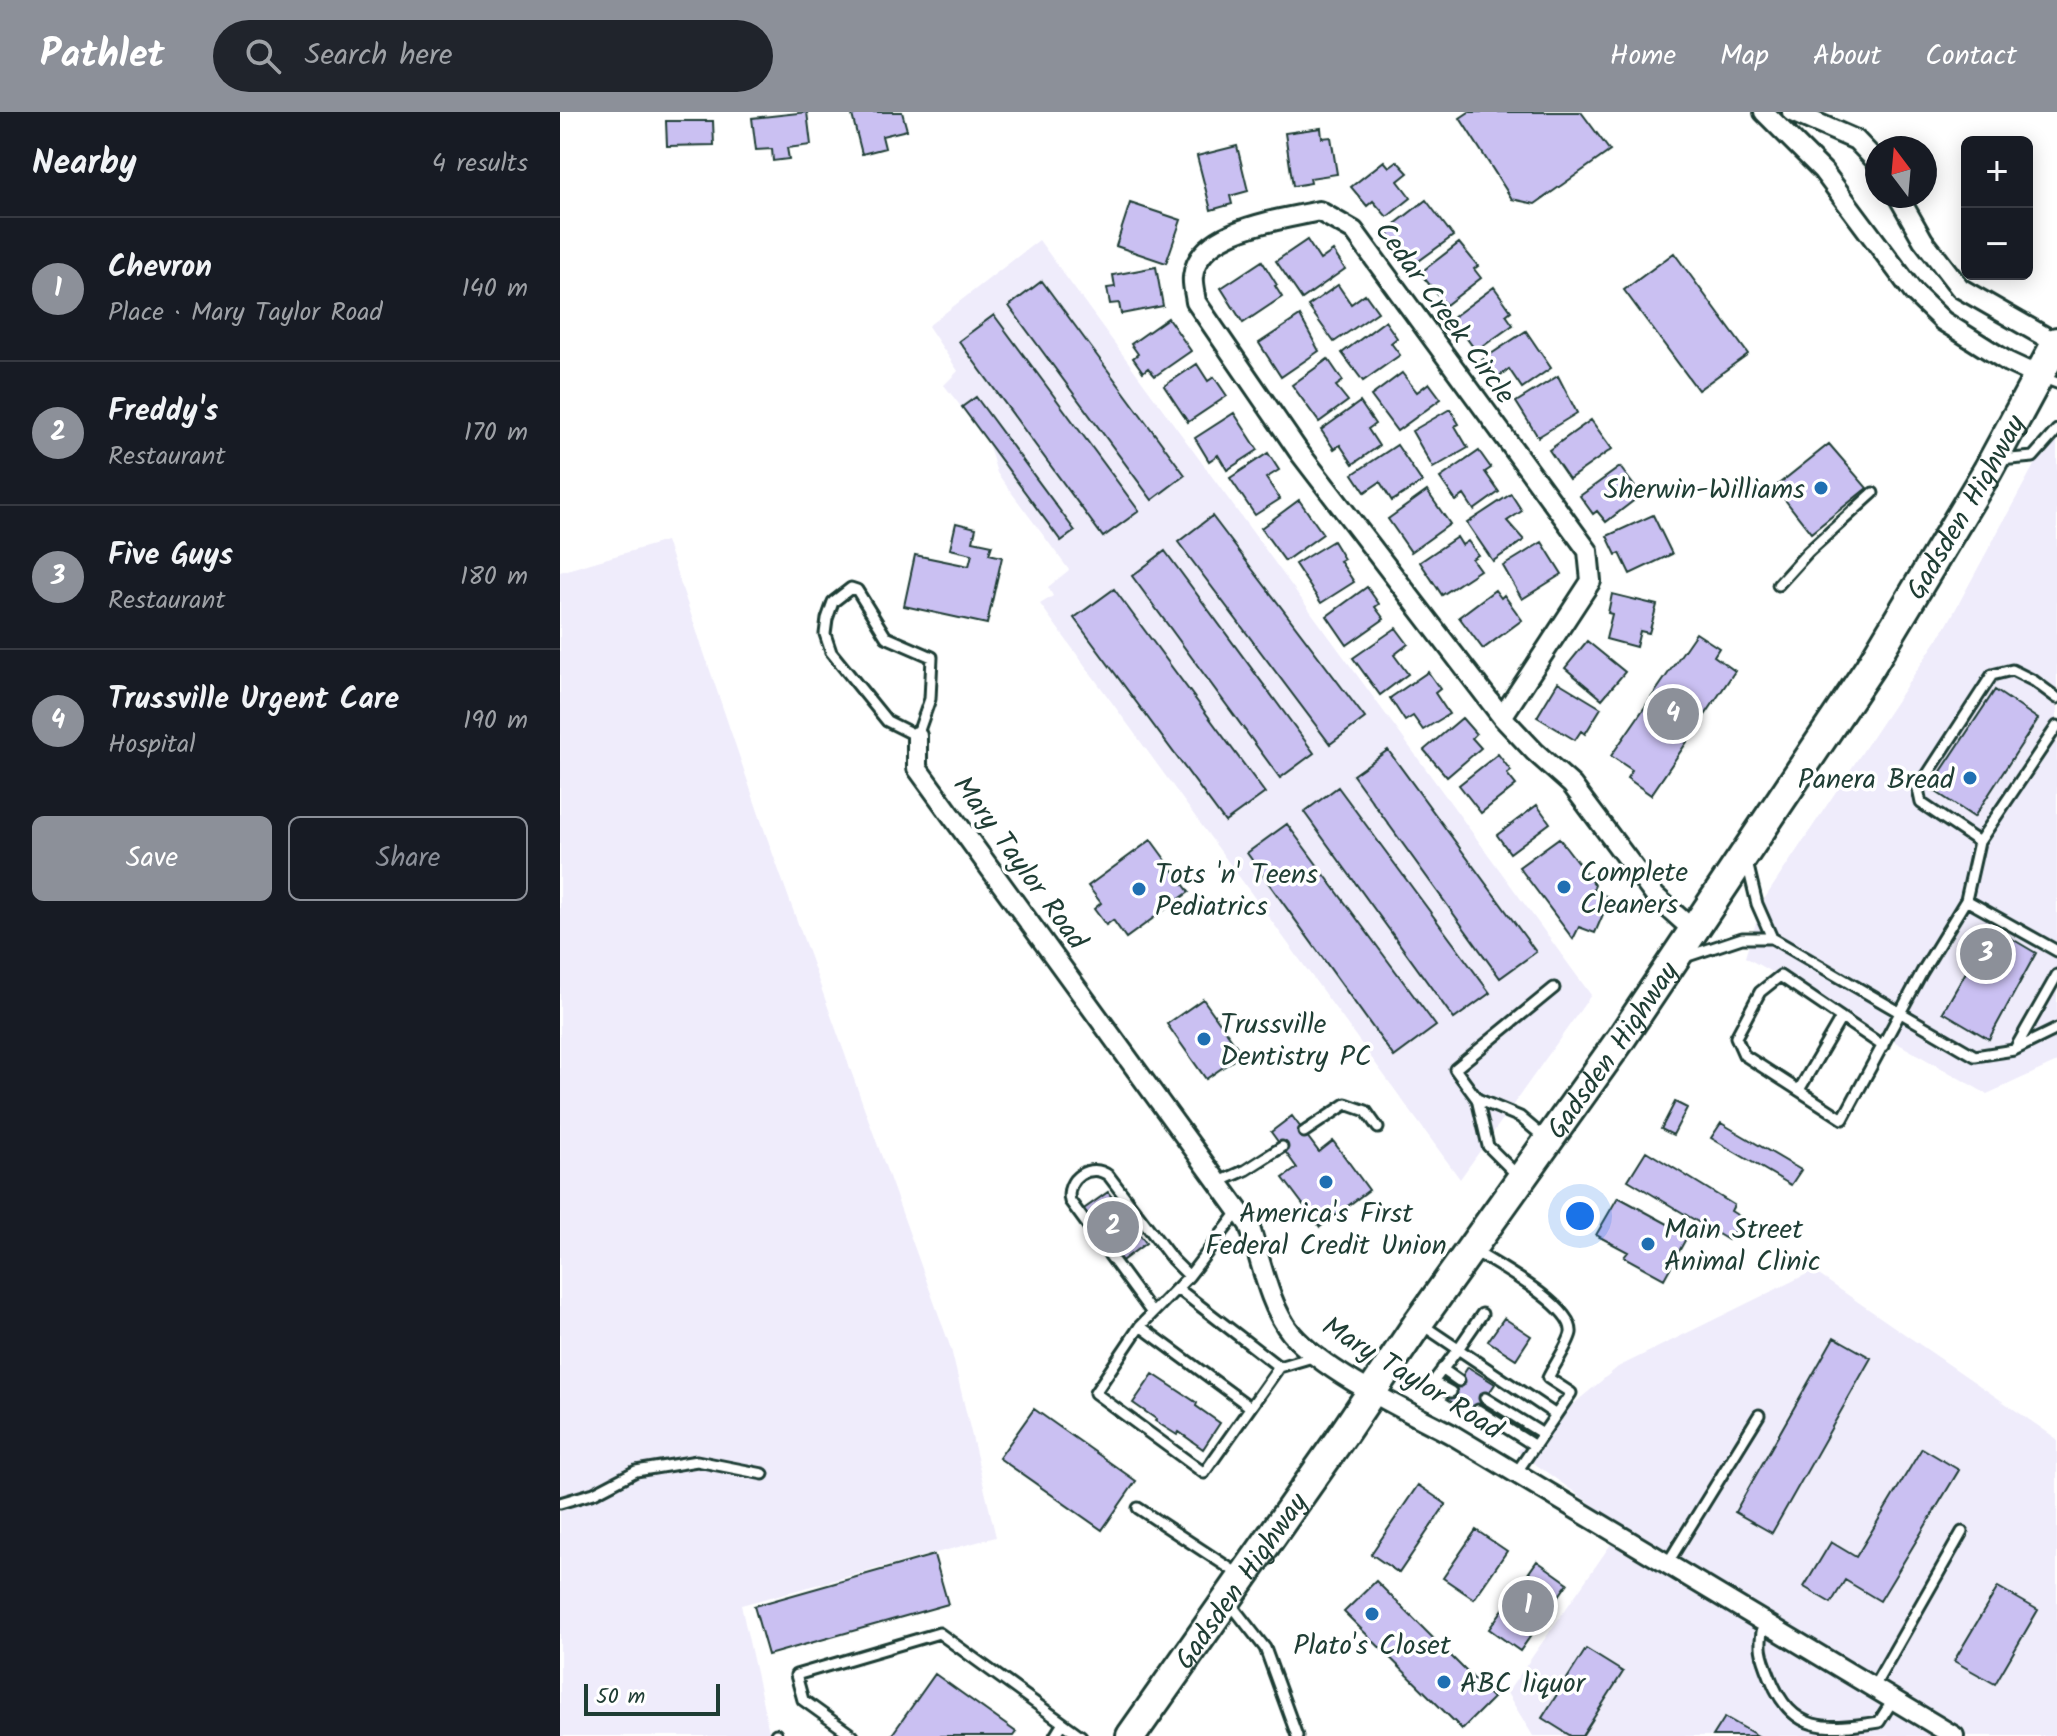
<!DOCTYPE html>
<meta charset="utf-8">
<style>
:root{--surface:#171b24;--page:#20242c;--text:#f1f3f6;--muted:#9ea1a6;--line:#363941;--accent:#8c9099}
body{margin:0;font-family:Kalam,sans-serif;background:var(--page);color:var(--text)}
.controls{position:absolute;right:24px;top:24px;display:grid;overflow:hidden;border-radius:12px;box-shadow:0 4px 20px #0003}
.controls button{width:72px;height:72px;display:grid;place-items:center;padding:0;border:0;border-bottom:2px solid var(--line);background:var(--surface);color:var(--text);font:40px sans-serif}
.compass{position:absolute;left:1305px;top:24px;width:72px;height:72px;border-radius:50%;background:var(--surface);box-shadow:0 4px 20px #0003;rotate:344deg}
.scale{position:absolute;left:24px;bottom:20px;width:136px;box-sizing:border-box;padding-left:8px;border:4px solid #1f3d34;border-top:0;font-size:22px;line-height:28px;white-space:nowrap;color:#1f3d34;-webkit-text-stroke:6px #fff;paint-order:stroke}
.you{position:absolute;left:1020px;top:1104px;width:28px;height:28px;margin:-20px;border:6px solid #fff;border-radius:50%;background:#1a73e8;box-shadow:0 0 0 12px #1a73e833}
.badge{display:grid;place-items:center;width:52px;height:52px;border-radius:50%;background:var(--accent);color:#fff;font-size:26px;font-weight:700}
.pin{position:absolute;translate:-50% -50%;border:4px solid #fff;box-shadow:0 2px 8px #0006}
.list{margin:0;padding:0;list-style:none}
h2{display:flex;justify-content:space-between;align-items:center;height:104px;margin:0;padding:0 32px;font-size:34px}
h2 small{font-size:26px;font-weight:400;color:var(--muted)}
.list li{display:grid;grid-template-columns:52px 1fr auto;gap:24px;align-items:center;box-sizing:border-box;height:144px;padding:0 32px;border-top:2px solid var(--line)}
.list b{display:block;font-size:30px;white-space:nowrap}
.list p{margin:0;font-size:26px;white-space:nowrap;color:var(--muted)}
.list em{font-size:26px;font-style:normal;color:var(--muted)}
.actions{display:flex;gap:16px;padding:24px 32px}
.actions a{flex:1;padding:18px 0;border:2px solid var(--accent);border-radius:12px;text-align:center;font-size:28px;color:var(--accent)}
.actions .main{background:var(--accent);color:#fff}
.icon{flex:none;width:44px;height:44px;fill:none;stroke:currentColor;stroke-width:2;stroke-linecap:round;stroke-linejoin:round}
.map{position:relative;flex:none;width:1497px;height:1624px;overflow:hidden}
header{display:flex;align-items:center;gap:48px;box-sizing:border-box;height:112px;padding:0 40px;background:var(--accent);color:#fff}
header strong{font-size:38px}
nav{display:flex;gap:44px;margin-inline-start:auto;font-size:28px}
.search{width:560px;height:72px;background:var(--page);display:flex;align-items:center;gap:20px;box-sizing:border-box;padding:0 28px;border-radius:44px;color:var(--muted);font-size:30px}
main{display:flex}
aside{flex:1;background:var(--surface)}
.map>svg:first-child{display:block}
.built{fill:#efecfb}
.building{fill:#cac0f2;stroke:#1f3d34;stroke-width:2}
.lines{fill:none;stroke-linecap:round;stroke-linejoin:round}
.service-casing{stroke:#1f3d34;stroke-width:15}
.minor-casing{stroke:#1f3d34;stroke-width:24}
.primary-casing{stroke:#1f3d34;stroke-width:34}
.service{stroke:#fff;stroke-width:9}
.minor{stroke:#fff;stroke-width:18}
.primary{stroke:#fff;stroke-width:28}
.poi-dot{fill:#1f6fb2;stroke:#fff;stroke-width:3}
.labels{text-anchor:middle;stroke-width:7;stroke-linejoin:round;paint-order:stroke}
.street-label{font-size:28px;fill:#1f3d34;stroke:#fff}
.poi-label{font-size:28px;fill:#1f3d34;stroke:#fff;text-anchor:start}
</style>
<header>
<strong>Pathlet</strong>
<div class="search"><svg class="icon" aria-label="search" viewBox="0 0 24 24"><circle cx="10" cy="10" r="6"/><path d="M15 15l6 6"/></svg>Search here</div>
<nav><a>Home</a><a>Map</a><a>About</a><a>Contact</a></nav>
</header>
<main>
<aside>
<h2>Nearby<small>4 results</small></h2>
<ul class="list">
<li><span class="badge">1</span><div><b>Chevron</b><p>Place · Mary Taylor Road</p></div><em>140 m</em></li>
<li><span class="badge">2</span><div><b>Freddy's</b><p>Restaurant</p></div><em>170 m</em></li>
<li><span class="badge">3</span><div><b>Five Guys</b><p>Restaurant</p></div><em>180 m</em></li>
<li><span class="badge">4</span><div><b>Trussville Urgent Care</b><p>Hospital</p></div><em>190 m</em></li>
</ul>
<div class="actions"><a class="main">Save</a><a>Share</a></div>
</aside>
<div class="map">
<svg width="1497" height="1624" viewBox="0 0 1497 1624">
<rect width="100%" height="100%" fill="#fff"/>
<filter id="ink" filterUnits="userSpaceOnUse"><feTurbulence type="fractalNoise" baseFrequency=".0125" numOctaves="2"/><feDisplacementMap in="SourceGraphic" scale="16" xChannelSelector="R" yChannelSelector="G"/><feConvolveMatrix kernelMatrix="1 2 1 2 8 2 1 2 1" color-interpolation-filters="sRGB"/></filter>
<g filter="url(#ink)">
<!-- built -->
<path class="built" d="M479,128l552,755 -131,184 -420,-575 13,-8 -5,-9 21,-17 -72,-97 -10,-33 -43,-55 14,-14 -30,-45z
M1497,311v639l-70,32 -242,-137 18,-56 184,-276z
M106,429l99,291 186,517 45,188 -255,68 29,131h-210v-1164z
M1253,1159l244,168v297h-524l-26,-43 116,-166 -106,-76 101,-84z"/>
<!-- building -->
<path class="building" d="M247,0l4,33 -24,3 2,11 -16,2 -1,-12 -16,1 -4,-32z
M306,0h36l5,18 -25,6 3,12 -23,6 -10,-39z
M909,0h112l29,39 -75,53 -23,-5 -52,-81z
M106,9h47l1,24 -47,1z
M761,16l1,10 9,-1 6,37 -27,4 1,5 -18,3 -8,-53z
M677,34l11,45 -18,5 2,8 -21,6 -14,-54z
M824,49l5,6 8,-6 11,12 -10,8 13,17 -24,19 -14,-16 -6,5 -16,-19z
M866,88l27,36 -37,27 -14,-18 -3,2 -13,-16z
M570,91l51,17 -15,43 -50,-17z
M747,128l13,20 13,-9 12,18 -43,30 -26,-38z
M899,131l19,23 -4,3 7,9 -35,27 -26,-32z
M1114,141l74,101 -50,36 -74,-100z
M702,149l15,24 -2,1 7,11 -39,26 -22,-35z
M596,155l7,39 -42,8 -2,-11 -9,1 -3,-16 8,-1 -2,-12z
M482,169l143,194 -33,25 -143,-194z
M778,173l13,19 14,-10 13,18 -44,30 -26,-36z
M934,175l17,24 -5,4 7,10 -37,26 -24,-33z
M434,203l145,196 -36,26 -144,-196z
M740,204l19,35 -38,26 -22,-34z
M608,206l23,33 -36,25 -7,-8 -5,4 -10,-14 5,-4 -7,-10z
M825,209l12,17 -6,5 9,12 -37,26 -21,-28z
M966,219l25,37 -29,20 -13,-19 -14,10 -13,-19z
M768,247l15,22 -7,5 12,15 -29,21 -27,-37z
M637,252l11,17 6,-4 13,19 -39,26 -24,-36z
M842,261l15,19 12,-9 12,16 -44,32 -26,-35z
M998,264l19,37 -39,24 -22,-35z
M416,285l99,134 -14,10 -99,-134z
M800,290l15,22 -7,5 11,17 -26,18 -13,-19 -6,4 -13,-19z
M890,297l9,15 -4,2 13,22 -35,20 -21,-37z
M674,301l24,37 -31,20 -9,-15 -9,6 -14,-23z
M1031,308l21,29 -43,30 -20,-29z
M1269,332l38,44 -56,45 -36,-46z
M837,333l25,37 -30,19 -12,-19 -15,10 -12,-18z
M919,339l12,17 -6,4 14,20 -25,18 -10,-15 -8,6 -16,-23z
M708,341l11,17 -13,8 14,21 -25,16 -25,-37z
M1060,355l21,28 -35,27 -9,-11 -4,3 -13,-18z
M867,379l23,33 -39,28 -23,-33z
M951,382l11,17 -15,10 17,19 -31,21 -26,-38z
M739,388l24,34 -38,27 -24,-33z
M1093,403l19,39 -42,20 -10,-21 -4,2 -9,-19z
M652,404l153,202 -35,26 -152,-202z
M396,411l20,5 -3,13 19,4 -3,9 13,3 -15,67 -83,-18 11,-51 54,11 3,-12 -22,-5z
M897,425l5,8 6,-4 10,14 -6,4 8,11 -38,25 -22,-33z
M773,429l11,18 -4,2 14,21 -33,21 -26,-39z
M982,430l20,32 -40,25 -19,-33z
M605,439l149,202 -34,25 -148,-202z
M807,475l12,17 -4,3 9,12 -37,26 -20,-29z
M554,477l151,204 -40,29 -151,-204z
M935,478l6,8 3,-3 18,25 -39,29 -24,-32z
M1052,482l45,11 -8,28 -9,-2 -4,16 -30,-8 6,-25 -4,-1z
M836,516l12,16 -14,11 14,19 -28,21 -27,-37z
M1136,521l23,15 -5,8 21,15 -84,124 -24,-17 5,-8 -21,-14z
M1027,529l38,31 -23,27 -37,-31z
M868,560l12,17 -5,4 14,21 -26,16 -10,-14 -8,5 -15,-23z
M998,570l43,26 -16,26 -4,-3 -6,9 -38,-23z
M1435,578l43,29 -64,98 -44,-29z
M902,606l14,16 -4,4 9,10 -34,29 -23,-27z
M828,638l148,202 -36,26 -147,-203z
M938,642l13,17 -4,3 9,11 -35,28 -22,-28z
M778,675l152,206 -36,26 -150,-207z
M977,693l13,18 -40,30 -13,-18z
M727,712l149,202 -42,31 -147,-204z
M999,726l36,47 -2,5 17,8 -15,35 -16,-6 -6,12 -54,-72z
M591,728l38,52 -63,46 -13,-18 -7,5 -12,-16 7,-6 -13,-17z
M1432,815l44,26 -47,86 -46,-27z
M643,887l39,55 -36,25 -39,-55z
M1115,990l12,6 -14,27 -12,-6z
M732,1004l27,36 14,-11 36,49 -49,37 -37,-49 14,-10 -26,-36z
M1161,1011l80,47 -10,15 -80,-47z
M1086,1039l88,54 -3,6 11,7 -14,22 -100,-60z
M548,1080l38,51 -27,20 -38,-52z
M1058,1085l70,38 -24,44 -40,-22 4,-5 -32,-17z
M944,1206l27,18 -15,23 -28,-18z
M1274,1225l37,21 -99,175 -37,-21z
M908,1255l27,17 -21,32 -27,-17z
M593,1262l44,29 -1,3 24,17 -17,26 -24,-17 -2,3 -22,-14 1,-2 -23,-16z
M474,1297l102,72 -34,49 -103,-72z
M1362,1336l37,22 -79,131 -35,-21 -14,23 -27,-16 27,-45 25,15z
M858,1373l28,19 -47,69 -28,-19z
M916,1418l31,21 -33,48 -31,-21z
M374,1443l14,49 -180,51 -14,-49z
M977,1449l31,22 -48,68 -31,-22z
M816,1469l117,117 -31,31 -118,-117z
M1438,1475l40,23 -43,74 -41,-23z
M1026,1537l37,23 -41,64h-11l-29,-18z
M375,1562l81,58 -3,4h-122z
M1165,1605l33,19h-45z"/>
<g class="lines">
<defs>
<path id="service" d="M1481,265l16,6
M1440,348l33,-3 24,-27
M1218,473l30,-33 65,-59
M291,476l6,2 29,47 46,20 -2,42 -13,37 -30,-15 -56,-69 -6,-18 2,-15 6,-17z
M1419,730l-58,-39 -3,-14 74,-114 20,-5 22,11 23,17
M1187,750l10,42 15,34
M1406,788l91,51
M1125,845l57,-19h30l203,118 39,-6 43,-21
M1323,934l-103,-70 -20,16 -24,45 8,18 99,64 79,-147 44,-72 13,-58 78,-116
M1455,937l42,-74
M1239,978l42,-72
M917,987l43,18 26,22
M744,1020l42,-28 20,7 12,17
M958,1064l-30,-30 -11,-47 -22,-30 99,-81
M659,1070l27,-12 36,-23
M679,1099l-50,65 -49,50 -45,67 109,80 75,-106 37,-11
M913,1138c22,14 101,56 98,83 -2,11 -18,34 -23,45l23,15 -55,80
M617,1176l102,79
M592,1201l-82,-112c-6,-22 21,-40 39,-25l63,83 17,17
M922,1202l-24,35 98,66
M861,1212l37,25 -25,33 18,10
M580,1214l110,81
M882,1257l17,12
M925,1286l58,36
M918,1298l57,36
M0,1391l34,-10 42,-22 61,-10 66,13
M578,1396l102,67
M1107,1452l92,-149
M669,1490l36,46 32,88
M1204,1511c-6,23 -3,32 6,54 22,57 56,53 109,45l14,-22
M1313,1576l89,-156
M216,1622v2
M293,1624l-50,-36 -7,-25 143,-42 142,103
M495,1624l8,-13"/>
<path id="minor" d="M1204,0l59,59 91,122 29,28 65,41 30,14
M1232,0l64,28 21,22
M1338,84l25,44 37,48 96,55
M759,99l35,20 234,320 3,30 -89,136 -203,-265 -103,-150c-1,-8 -4,-18 -3,-25 5,-49 88,-57 126,-66z
M942,605l33,35 37,33 83,111 39,35
M357,624v32l332,457c11,32 20,81 42,108 33,39 114,77 160,101l503,302"/>
<g id="primary">
<path id="s1" d="M571,1624l213,-303 74,-110 202,-283 250,-373 118,-197 69,-128"/>
</g>
</defs>
<!-- service casing -->
<use href="#service" class="service-casing"/>
<!-- minor casing -->
<use href="#minor" class="minor-casing"/>
<!-- primary casing -->
<use href="#primary" class="primary-casing"/>
<!-- service -->
<use href="#service" class="service"/>
<!-- minor -->
<use href="#minor" class="minor"/>
<!-- primary -->
<use href="#primary" class="primary"/>
</g>
</g>
<!-- markers -->
<g class="poi-dot">
<circle cx="1261" cy="376" r="8"/>
<circle cx="1410" cy="666" r="8"/>
<circle cx="1004" cy="775" r="8"/>
<circle cx="579" cy="777" r="8"/>
<circle cx="644" cy="927" r="8"/>
<circle cx="766" cy="1070" r="8"/>
<circle cx="1088" cy="1132" r="8"/>
<circle cx="812" cy="1502" r="8"/>
<circle cx="884" cy="1570" r="8"/>
</g>
<g class="labels">
<!-- street labels -->
<g class="street-label">
<text transform="translate(886 200) rotate(54)" y="10">Cedar Creek Circle</text>
<text dy="10" stroke="none"><textPath href="#s1" startOffset="1486">Gadsden Highway</textPath></text>
<text transform="translate(461 750) rotate(54)" y="10">Mary Taylor Road</text>
<text dy="10" stroke="none"><textPath href="#s1" startOffset="838">Gadsden Highway</textPath></text>
<text transform="translate(853 1265) rotate(32)" y="10">Mary Taylor Road</text>
<text dy="10" stroke="none"><textPath href="#s1" startOffset="190">Gadsden Highway</textPath></text>
</g>
<!-- poi labels -->
<g class="poi-label">
<text x="1245" y="386" text-anchor="end">Sherwin-Williams</text>
<text x="1394" y="676" text-anchor="end">Panera Bread</text>
<text x="1020" y="769">Complete<tspan x="1020" dy="32">Cleaners</tspan></text>
<text x="595" y="771">Tots 'n' Teens<tspan x="595" dy="32">Pediatrics</tspan></text>
<text x="660" y="921">Trussville<tspan x="660" dy="32">Dentistry PC</tspan></text>
<text x="766" y="1110" text-anchor="middle">America's First<tspan x="766" dy="32">Federal Credit Union</tspan></text>
<text x="1104" y="1126">Main Street<tspan x="1104" dy="32">Animal Clinic</tspan></text>
<text x="812" y="1542" text-anchor="middle">Plato's Closet</text>
<text x="900" y="1580">ABC liquor</text>
</g>
</g>
</svg>
<div class="controls">
<button>+</button>
<button>−</button>
</div>
<svg class="compass" viewBox="-18 -18 36 36"><path d="M0-13l5 13h-10z" fill="#e53935"/><path d="M0 13l5-13h-10z" fill="#9ea1a6"/></svg>
<div class="scale">50 m</div>
<div class="you"></div>
<div class="pin badge" style="left:968px;top:1494px">1</div>
<div class="pin badge" style="left:553px;top:1115px">2</div>
<div class="pin badge" style="left:1426px;top:842px">3</div>
<div class="pin badge" style="left:1113px;top:602px">4</div>
</div>
</main>
